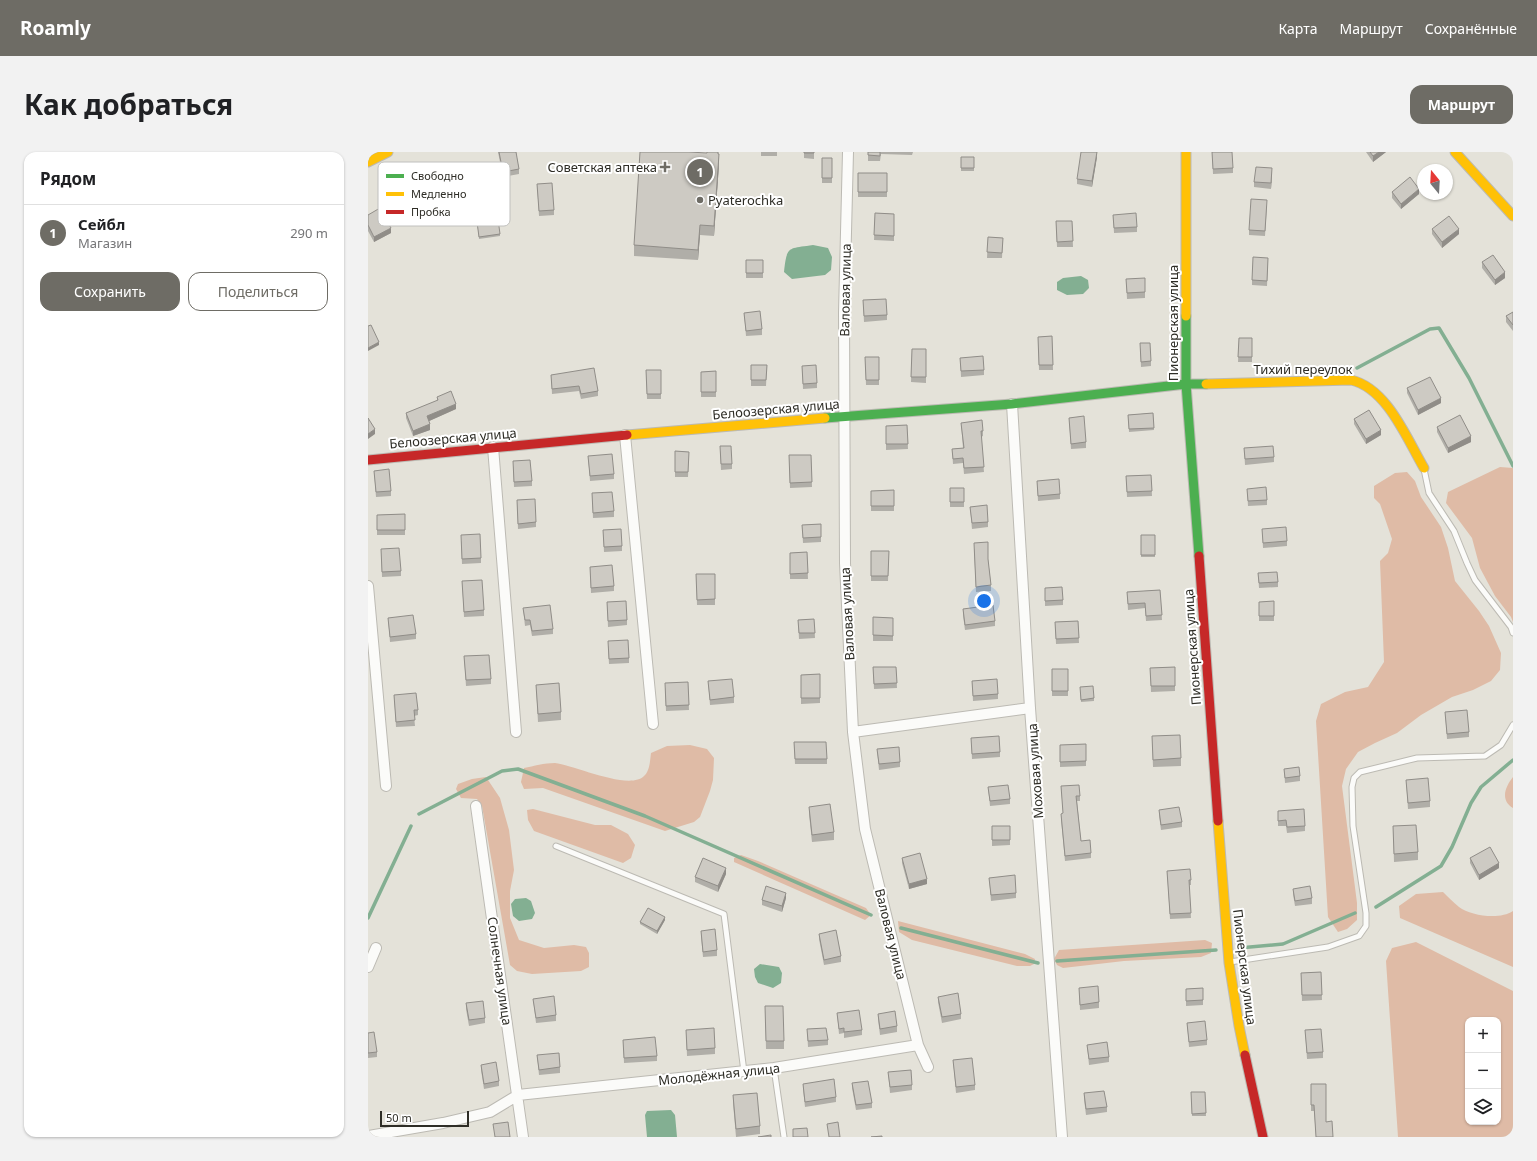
<!DOCTYPE html>
<html lang="ru">
<meta charset="utf-8">
<style>
:root{--surface:#fff;--page:#f2f2f2;--text:#202124;--muted:#757577;--line:#e0e0e0;--accent:#6e6c65}
body{margin:0;font-family:"Noto Sans",sans-serif;background:var(--page);color:var(--text)}
.controls{position:absolute;right:12px;bottom:12px;display:grid;overflow:hidden;border-radius:8px;box-shadow:0 1px 3px #0004}
.controls button{width:36px;height:36px;display:grid;place-items:center;padding:0;border:0;border-bottom:1px solid var(--line);background:var(--surface);color:var(--text);font:20px sans-serif}
.compass{position:absolute;left:1049px;top:12px;width:36px;height:36px;border-radius:50%;background:var(--surface);box-shadow:0 1px 3px #0004;rotate:342deg}
.scale{position:absolute;left:12px;bottom:10px;width:89px;box-sizing:border-box;padding-left:4px;border:2px solid #2e2d26;border-top:0;font-size:11px;line-height:14px;white-space:nowrap;color:#2e2d26;-webkit-text-stroke:3px #fff;paint-order:stroke}
.you{position:absolute;left:616px;top:449px;width:14px;height:14px;margin:-10px;border:3px solid #fff;border-radius:50%;background:#1a73e8;box-shadow:0 0 0 6px #1a73e833}
.badge{display:grid;place-items:center;width:26px;height:26px;border-radius:50%;background:var(--accent);color:#fff;font-size:13px;font-weight:700}
.pin{position:absolute;translate:-50% -50%;border:2px solid #fff;box-shadow:0 1px 4px #0006}
.list{margin:0;padding:0;list-style:none}
h2{display:flex;justify-content:space-between;align-items:center;height:52px;margin:0;padding:0 16px;font-size:17px}
h2 small{font-size:13px;font-weight:400;color:var(--muted)}
.list li{display:grid;grid-template-columns:26px 1fr auto;gap:12px;align-items:center;box-sizing:border-box;height:56px;padding:0 16px;border-top:1px solid var(--line)}
.list b{display:block;font-size:15px;white-space:nowrap}
.list p{margin:0;font-size:13px;white-space:nowrap;color:var(--muted)}
.list em{font-size:13px;font-style:normal;color:var(--muted)}
.actions{display:flex;gap:8px;padding:12px 16px}
.actions a{flex:1;padding:9px 0;border:1px solid var(--accent);border-radius:12px;text-align:center;font-size:14px;color:var(--accent)}
.actions .main{background:var(--accent);color:#fff}
.icon{flex:none;width:22px;height:22px;fill:none;stroke:currentColor;stroke-width:2;stroke-linecap:round;stroke-linejoin:round}
.map{position:relative;flex:none;width:1145px;height:985px;overflow:hidden;border-radius:12px}
header{display:flex;align-items:center;gap:24px;box-sizing:border-box;height:56px;padding:0 20px;background:var(--accent);color:#fff}
header strong{font-size:19px}
nav{display:flex;gap:22px;margin-inline-start:auto;font-size:14px}
.intro{display:flex;align-items:center;justify-content:space-between;box-sizing:border-box;height:96px;padding:0 24px}
h1{margin:0;font-size:28px}
.button{padding:10px 18px;border-radius:12px;background:var(--accent);color:#fff;font-size:14px;font-weight:700}
main{display:flex;gap:24px;padding:0 24px}
aside{flex:1;background:var(--surface);border-radius:12px;box-shadow:0 1px 3px #0004}
.map>svg:first-child{display:block}
.forest{fill:#dfbba6;fill-rule:evenodd}
.water{fill:#83af92}
.lines{fill:none;stroke-linecap:round;stroke-linejoin:round}
.stream{stroke:#83af92;stroke-width:3.5}
.lane-casing{stroke:#bcbab3;stroke-width:7}
.street-casing{stroke:#bcbab3;stroke-width:12}
.fast-casing{stroke:#bcbab3;stroke-width:11}
.slow-casing{stroke:#bcbab3;stroke-width:11}
.jam-casing{stroke:#bcbab3;stroke-width:11}
.lane{stroke:#fbfbf9;stroke-width:5}
.street{stroke:#fbfbf9;stroke-width:10}
.fast{stroke:#4caf50;stroke-width:9}
.slow{stroke:#ffc107;stroke-width:9}
.jam{stroke:#c62828;stroke-width:9}
.wall{fill:#b0aea8}
.shaded-wall{fill:#908d88}
.building{fill:#cdcac3;stroke:#908d88}
.poi-dot{fill:#6e6c65;stroke:#fff;stroke-width:1.5}
.labels{text-anchor:middle;stroke-width:4;stroke-linejoin:round;paint-order:stroke}
.poi-label{font-size:13px;fill:#2e2d26;stroke:#fff;text-anchor:end}
.street-label{font-size:13px;fill:#2e2d26;stroke:#fff}
.key{fill:#fff;stroke:#c0c0be;stroke-width:1}
.key-label{font-size:11px;fill:#2e2d26}
</style>
<header>
<strong>Roamly</strong>
<nav><a>Карта</a><a>Маршрут</a><a>Сохранённые</a></nav>
</header>
<div class="intro"><h1>Как добраться</h1><a class="button">Маршрут</a></div>
<main>
<aside>
<h2>Рядом<small></small></h2>
<ul class="list">
<li><span class="badge">1</span><div><b>Сейбл</b><p>Магазин</p></div><em>290 m</em></li>
</ul>
<div class="actions"><a class="main">Сохранить</a><a>Поделиться</a></div>
</aside>
<div class="map">
<svg width="1145" height="985" viewBox="0 0 1145 985">
<rect width="100%" height="100%" fill="#e4e2d9"/>
<!-- forest -->
<path class="forest" d="M1132,315l13,1v154l-2,-5 -16,-21 -15,-28 -8,-30 -26,-35 2,-11z
M1039,320l8,9 6,16 20,30 7,21 7,33 24,30 10,15 12,27 -1,17 -9,11 -18,9 -21,7 -31,18 -24,18 -22,10 -17,9 -12,17 -4,17 15,117v17l-10,9 -9,3 -10,-15 -12,-196 5,-17 24,-12 23,-5 16,-25 -4,-101 8,-8 4,-14 -12,-35 -6,-6v-12l21,-13z
M322,593l17,4 7,9 -1,22 -3,11 -10,26 -6,5 -29,9 -122,-43 -19,1 -3,-7 3,-14c10,-2 20,-5 31,-5 19,2 74,28 89,13 6,-5 6,-16 7,-23l16,-7z
M118,625l14,21 9,32 5,40 -4,21v27l9,22 25,8 30,-3 12,2 3,6v14l-8,4 -49,3 -15,-3 -7,-6 -28,-159 -5,-7 -16,-1 -5,-9 2,-5 14,-5z
M1145,625v31c-13,-8 -8,-21 0,-31z
M165,657l62,16h16l17,9 7,11 -4,13 -8,5 -89,-32 -6,-11 -1,-10z
M373,703l17,6 108,47 5,7 -6,5 -131,-58v-4z
M1075,740c5,5 10,10 16,15 12,9 41,13 54,4v56l-113,-49 -1,-12 17,-12z
M530,769l127,33 10,5 -1,5 -4,2h-13l-105,-26 -13,-8z
M837,788l7,3 -1,10 -10,4 -77,4 -61,7 -6,-3 -3,-6 5,-9z
M1048,790l97,49v146h-115l-12,-176 6,-13zM1100,868h30v102h-30z"/>
<!-- water -->
<path class="water" d="M445,93l15,3 4,9 -1,13 -6,5 -33,4 -8,-7c3,-27 4,-23 29,-27z
M713,124l7,4 1,8 -6,6 -16,1 -10,-5v-8l6,-4z
M158,746l5,3 4,12 -3,6 -13,2 -6,-5 -2,-12 4,-5z
M392,812l19,3 3,6 -1,10 -8,5 -15,-5 -3,-6 -1,-8z
M303,958l4,5 2,22h-30l-2,-22 2,-4z"/>
<g class="lines">
<!-- stream -->
<path class="stream" d="M989,216l73,-39 9,-1 30,50 44,88
M51,662l83,-43 16,-2 127,47 226,99
M1008,755l65,-41 11,-19 19,-44 10,-16 32,-27
M0,766l43,-92
M533,776l137,35
M871,796l44,-4 72,-31
M689,809l159,-11"/>
<defs>
<path id="lane" d="M1056,317l5,24 25,38 13,32 8,17 36,47 2,6
M188,694l168,68 20,158
M862,810l98,-15 31,-11 7,-10v-13l-13,-87 -1,-39 2,-9 6,-6 57,-14 68,-2 16,-11 12,-20
M406,916l10,69"/>
<path id="street" d="M480,0l-4,161 1,250 8,169 12,97 53,216 10,22
M644,252l18,304 32,429
M257,283l28,289
M125,295l23,285
M0,434l18,200
M485,580l177,-24
M108,654l47,331
M0,815l8,-19
M0,984l75,-13 47,-11 28,-17 256,-27 144,-23"/>
<path id="fast" d="M818,164v68l13,172
M457,266l187,-14 174,-20h20"/>
<path id="slow" d="M818,0v164
M1087,0l58,64
M0,10l20,-10
M838,232l145,-4c36,8 56,59 73,88
M259,283l198,-17
M850,669l11,142 10,63 6,29"/>
<path id="jam" d="M0,308l259,-25
M831,404l19,265
M877,903l18,82"/>
</defs>
<!-- lane casing -->
<use href="#lane" class="lane-casing"/>
<!-- street casing -->
<use href="#street" class="street-casing"/>
<!-- fast casing -->
<use href="#fast" class="fast-casing"/>
<!-- slow casing -->
<use href="#slow" class="slow-casing"/>
<!-- jam casing -->
<use href="#jam" class="jam-casing"/>
<!-- lane -->
<use href="#lane" class="lane"/>
<!-- street -->
<use href="#street" class="street"/>
<!-- fast -->
<use href="#fast" class="fast"/>
<!-- slow -->
<use href="#slow" class="slow"/>
<!-- jam -->
<use href="#jam" class="jam"/>
</g>
<!-- wall -->
<path class="wall" d="M130,0h18l3,17v5l-16,3z
M350,0l1,12 -5,72 -14,-1 -2,25 -64,-4v-11l73,-92z
M393,0h16v4h-16z
M436,0h10v7l-10,-1z
M500,0h45l-1,3 -31,-1 -1,7h-12z
M844,0l21,16v5l-20,1z
M998,0h20l-13,10z
M593,5h13v14h-13z
M729,5l-5,30 -15,-3v-5z
M454,6h10v25h-10z
M490,21h29v24h-29z
M904,22l-1,15 -17,-2v-5z
M35,29l21,19 -13,6 -8,-20z
M169,32l17,26v5l-15,1z
M79,38l21,13 -16,5 -5,-16z
M1024,40l27,2 -18,15 -9,-11z
M899,53l-2,31 -16,-1v-5z
M507,61l19,1v27l-20,-1z
M0,63l23,18 -17,9 -6,-11z
M745,63l24,12v5l-23,1z
M688,69h16l1,26h-16z
M109,70l23,12v2l-21,3z
M1064,77l27,5 -17,14 -10,-14z
M620,85l15,1 -1,20h-15z
M900,106l-1,28 -15,-1v-5z
M378,108h17v18h-17z
M1114,110l23,16 -10,7 -13,-17z
M758,127l19,13v6l-18,1z
M495,148l24,15v5l-23,2z
M1145,160v19l-7,-9v-6z
M376,161l18,16v6l-16,1z
M684,184l1,34h-14l-1,-33z
M871,186h13v24h-14z
M772,196l11,13v5l-10,1z
M544,197h14v34l-15,-1z
M497,205l14,23v5h-13z
M592,206l24,12v5l-23,2z
M383,213h16l-1,21h-15z
M434,214l15,17v5l-14,1z
M278,218h15v29h-14z
M348,219v26h-15v-25z
M183,223l47,16v5l-17,3 -2,-8 -27,3z
M1039,236l34,15 -23,12 -11,-22z
M69,245l19,12 -27,12 1,9 -17,6 -7,-18v-5l31,-12z
M785,261l1,17 -25,2 -1,-17z
M701,266l17,24v6l-15,1z
M986,267l27,16 -15,9 -12,-20z
M593,271l22,8v5l-2,1 3,35 -20,2 -1,-11 -10,1 -1,-15 11,-1z
M539,273l1,24 -22,1v-24z
M1069,275l34,15 -23,11 -11,-21z
M876,296l30,9v5l-29,3z
M307,299l14,1 -1,25h-13z
M352,299l12,13v5l-11,1z
M421,303h22l1,32 -22,1z
M220,304l26,18v5l-24,2z
M145,314l19,15v5l-18,1z
M6,319l17,20v5l-15,1z
M783,323l1,21 -25,1 -1,-21z
M669,329l23,13v5l-22,2z
M582,336h14v19h-14z
M879,337l20,11v5l-19,1z
M526,338v21h-23v-20z
M224,341l22,18v6l-21,1z
M149,348l19,22v5l-18,2z
M602,355l18,15v5l-16,2z
M37,362v21h-28v-20z
M453,372v18l-18,1 -1,-18z
M894,377l25,12v5l-24,2z
M235,378l19,16v5l-18,1z
M773,383h14v22h-14z
M93,389l20,17v5l-19,1z
M13,397l20,22v5l-19,1z
M606,397l14,10 3,26v6l-15,1z
M503,399h18l-1,30h-17z
M439,400l1,27h-18v-26z
M222,415l24,19v5l-23,2z
M890,421l20,9v5l-19,1z
M328,422h19v31h-18z
M94,429l22,29v6l-20,1z
M677,436l18,12v5l-18,1z
M792,438l2,30 -16,1 -1,-13 -17,2 -1,-18z
M906,449v20h-15v-19z
M239,450l20,18v5l-19,2z
M155,456l30,21v5l-21,2 -2,-11 -5,1z
M595,457l32,12v5l-30,4 -2,-15z
M505,465l20,1v23h-20z
M20,466l28,16v5l-26,3z
M446,467l1,19 -16,1 -1,-19z
M710,469l1,22 -23,1 -1,-22z
M240,494l21,12v5l-20,1z
M96,504l27,23v5l-25,2z
M505,515h23l1,21 -23,1z
M807,515v24l-24,1 -1,-24z
M684,517h16v27h-16z
M452,522v29l-19,1v-29z
M340,529l26,16v6l-24,2z
M604,529l26,13v5l-25,2z
M320,530l1,28 -23,1 -1,-23z
M168,533l25,27v8l-23,2z
M712,538l14,8v3l-13,1z
M26,543l24,15v5l-4,1 1,10 -19,1z
M1077,560l24,20v5l-22,2z
M784,584l29,22v8l-28,1z
M603,586l29,14v5l-28,2z
M426,590l33,17v5h-32z
M718,592v22l-26,1v-22z
M509,597l23,13v5l-21,3z
M916,617l16,7v5l-15,2z
M1038,628l24,21v6l-22,2z
M693,634l19,10v5h-3l4,40 10,12v5l-26,3 -4,-42v-5l2,-1z
M620,635l22,12v5l-20,2z
M441,655l25,25v8l-22,2 -3,-28z
M791,658l23,12v5l-21,3 -2,-15z
M910,659l27,15v5l-18,2 -1,-7h-8z
M624,674h18v19l-18,1z
M1025,674l25,26v8l-24,2z
M534,706l25,26 -18,5 -7,-26z
M1102,706l29,10 -20,12 -9,-17z
M799,719l24,9v5h-2l2,33 -21,1z
M358,722l-8,18 -23,-10v-5z
M621,726l27,15v5l-25,3z
M925,737l19,9v6l-17,2 -2,-12z
M418,746l-4,14 -20,-7v-5z
M297,768l-8,14 -17,-10v-2z
M333,779l16,19v6l-14,1 -2,-21z
M451,782l22,22v6l-17,3 -5,-26z
M953,820l1,28 -20,1 -1,-28z
M711,836l20,14v6l-19,2z
M835,836v17l-17,1v-17z
M570,845l23,17v5l-19,4 -4,-21z
M165,847l23,16v6l-20,2z
M98,851l19,15v5l-16,3 -3,-17z
M397,854l19,35v8h-18z
M469,861l25,17v5l-18,3v-5l-5,1z
M510,862l19,12v6l-17,3 -2,-16z
M819,871l20,17v5l-18,2z
M439,877l21,11v5l-20,2z
M318,878l29,18v6l-28,2z
M937,878l18,22v6l-16,1z
M0,881l9,19v5l-9,1z
M255,888l34,16v5l-33,2z
M719,893l22,12v5l-20,3z
M169,903l23,12v6l-21,2z
M585,908l22,25v5l-19,3z
M113,913l18,16v5l-15,3 -3,-19z
M520,920l24,13v5l-22,3z
M484,931l20,20v5l-16,2 -4,-22z
M435,932l33,13v5l-31,5 -2,-18z
M943,932l15,38 7,15h-17l-2,-26h-3z
M823,940h14l1,24h-14z
M716,941l23,14v5l-21,3 -2,-16z
M365,943l27,31v8l-24,3 -3,-34z"/>
<!-- shaded-wall -->
<path class="shaded-wall" d="M729,0v5l-5,30v-6z
M1011,0h7l-13,10v-6z
M351,2v10l-5,72v-10z
M904,16v6l-1,15v-6z
M1051,37v5l-18,15v-5z
M56,43v5l-13,6v-6z
M100,48v3l-16,5v-3z
M332,73v10l-2,25v-10z
M23,76v5l-17,9v-5z
M1091,77v5l-17,14v-6z
M1137,120v6l-10,7v-5z
M11,190v3l-11,6v-3z
M1073,246v5l-23,12v-5z
M88,252v5l-29,13v-6z
M62,272v6l-17,6v-5z
M7,277v5l-7,5v-5z
M1013,278v5l-15,9v-5z
M1103,284v6l-23,11v-5z
M1131,711v5l-20,12v-5z
M358,716v6l-8,18v-6z
M559,727v5l-18,5v-5z
M418,741v5l-4,14v-6z
M297,765v3l-8,14v-3z"/>
<!-- building -->
<path class="building" d="M131,0h17l3,17 -16,3z
M272,0h49l18,1v-1h11v2h1l-5,72 -14,-1 -2,25 -64,-5z
M436,0h10v1h-10z
M500,0h12v4l-12,-1z
M713,0h16l-5,29 -15,-2z
M844,0h20l1,16 -20,1z
M1002,0h9l-6,4z
M593,5h13v11h-13z
M454,6h10v20h-10z
M888,15l16,1 -1,15 -17,-1z
M490,21h29v19h-29z
M1042,25l9,12 -18,15 -9,-12z
M184,31l2,27 -15,1 -2,-27z
M883,47l16,1 -2,31 -16,-1z
M12,56l11,20 -17,9 -6,-12v-10z
M507,61l19,1v22l-20,-1z
M768,61l1,14 -23,1 -1,-13z
M1081,64l10,13 -17,13 -10,-13z
M130,67l2,15 -21,3 -2,-15z
M688,69h16l1,20 -16,1z
M620,85l15,1 -1,15 -15,-1z
M1125,103l12,17 -10,8 -13,-18z
M885,105l15,1 -1,23 -15,-1z
M378,108h17v13h-17z
M777,126v14l-18,1 -1,-14z
M518,147l1,16 -23,1 -1,-16z
M392,159l2,18 -16,2 -2,-18z
M1145,160v13l-7,-9z
M3,173l8,17 -11,6v-22z
M684,184l1,29h-14l-1,-28z
M871,186h13v19h-14z
M772,191h10l1,18 -10,1z
M544,197h14v28h-15z
M615,204l1,14 -23,1 -1,-13z
M497,205h14v23h-13z
M383,213h16l-1,15h-15z
M448,213l1,18 -14,1 -1,-18z
M226,216l4,23 -17,3 -2,-8 -27,3 -1,-14z
M278,218h15v24h-14z
M348,219v21h-15v-20z
M1062,225l11,21 -23,12 -11,-22z
M83,239l5,13 -29,12 3,8 -17,7 -7,-18 32,-13 -1,-3z
M1001,258l12,20 -15,9 -12,-20z
M785,261l1,15 -25,1 -1,-14z
M1092,263l11,21 -23,12 -11,-21z
M716,264l2,26 -15,2 -2,-26z
M0,266l7,11 -7,5z
M614,268l1,11h-2l3,36 -20,1 -1,-10 -10,1 -1,-10 12,-1 -3,-25z
M539,273l1,19h-22v-18z
M352,294h11l1,18h-11z
M905,294l1,11 -29,2 -1,-11z
M307,299l14,1 -1,20h-13z
M244,302l2,20 -24,2 -2,-20z
M421,303h22l1,27 -22,1z
M162,308l2,21 -18,1 -1,-21z
M21,317l2,22 -15,1 -2,-21z
M783,323l1,16 -25,1 -1,-16z
M691,327l1,15 -22,2 -1,-15z
M898,335l1,13 -19,1 -1,-12z
M582,336h14v14h-14z
M526,338v16h-23v-15z
M244,340l2,19 -21,2 -1,-20z
M167,347l1,23 -18,2 -1,-24z
M619,353l1,17 -16,1 -2,-16z
M37,362v16h-28v-15z
M453,372v13l-18,1 -1,-13z
M918,375l1,14 -24,2 -1,-14z
M253,377l1,17 -18,1 -1,-17z
M112,382l1,24 -19,1 -1,-24z
M773,383h14v20h-14z
M620,390v17l3,26 -15,2 -2,-44z
M31,396l2,23 -19,1 -1,-23z
M503,399h18l-1,25h-17z
M439,400l1,21 -18,1v-21z
M244,413l2,21 -23,2 -1,-21z
M909,420l1,10 -19,1 -1,-10z
M328,422h19v25l-18,1z
M114,428l2,30 -20,2 -2,-31z
M694,435l1,13 -18,1v-13z
M792,438l2,25 -16,1 -1,-13 -17,1 -1,-12z
M258,449l1,19 -19,1 -1,-19z
M906,449v15h-15v-14z
M182,453l3,24 -21,2 -2,-11h-5l-2,-12z
M625,453l2,16 -30,4 -2,-16z
M45,463l3,19 -26,3 -2,-19z
M505,465l20,1v18l-20,-1z
M446,467l1,14h-16l-1,-13z
M710,469l1,17 -23,1 -1,-17z
M260,488l1,18 -20,1 -1,-18z
M121,503l2,24 -25,1 -2,-24z
M505,515h23l1,16 -23,1z
M807,515v19h-24l-1,-18z
M684,517h16v22h-16z
M452,522v24h-19v-23z
M364,527l2,18 -24,3 -2,-19z
M629,527l1,15 -25,2 -1,-15z
M320,530l1,23 -23,1 -1,-23z
M191,531l2,29 -23,2 -2,-29z
M725,534l1,12 -13,2 -1,-13z
M48,541l2,17h-4l1,10 -19,2 -2,-27z
M1099,558l2,22 -22,2 -2,-22z
M812,583l1,23 -28,2 -1,-24z
M631,584l1,16 -28,2 -1,-16z
M426,590h32l1,17h-32z
M718,592v17l-26,1v-17z
M531,595l1,15 -21,2 -2,-15z
M931,615l1,9 -15,2 -1,-9z
M1060,626l2,23 -22,2 -2,-23z
M640,633l2,14 -20,2 -2,-14z
M711,633l1,11h-4l5,45 9,-1 1,13 -26,3 -4,-42 2,-1 -2,-27z
M462,652l4,28 -22,3 -3,-28z
M811,655l3,15 -21,3 -2,-15z
M936,657l1,17 -18,1 -1,-7 -8,1v-10z
M1048,673l2,27 -24,2 -1,-28z
M624,674h18v14h-18z
M1122,695l9,16 -20,12 -9,-17z
M552,701l7,26 -18,5 -7,-26z
M335,706l23,10 -8,18 -23,-9z
M822,717l1,11h-2l2,33 -21,1 -3,-43z
M647,723l1,18 -25,2 -2,-17z
M398,734l20,7 -4,13 -20,-6z
M942,734l2,12 -17,3 -2,-12z
M280,756l17,9 -8,14 -17,-9z
M347,777l2,21 -14,2 -2,-21z
M468,778l5,26 -17,4 -5,-26z
M953,820l1,23h-20l-1,-22z
M730,834l1,16 -19,3 -1,-17z
M835,836v12l-17,1v-12z
M590,841l3,21 -19,3 -4,-20z
M186,844l2,19 -20,3 -3,-19z
M115,849l2,17 -16,2 -3,-17z
M397,854h18l1,35h-18z
M491,858l3,20 -18,2v-4l-5,1 -2,-16z
M527,859l2,15 -17,3 -2,-15z
M837,869l2,19 -18,2 -2,-19z
M346,876l1,20 -28,2 -1,-20z
M458,876l2,12 -20,1 -1,-12z
M953,877l2,23 -16,1 -2,-23z
M6,880l3,20 -9,1v-20z
M287,885l2,19 -33,2 -1,-18z
M739,890l2,15 -20,2 -2,-14z
M191,901l1,14 -21,3 -2,-15z
M604,906l3,27 -19,2 -3,-27z
M128,910l3,19 -15,3 -3,-19z
M543,918l1,15 -22,2 -2,-15z
M466,927l2,18 -31,5 -2,-18z
M500,929l4,22 -16,2 -4,-22z
M943,932h15v38l6,-1 1,16h-17l-2,-32h-3z
M736,939l3,16 -21,2 -2,-16z
M823,940h14l1,21 -14,1z
M389,941l3,33 -24,3 -3,-34z
M140,970l2,15h-15l-2,-13z
M470,970l2,15h-11l-2,-13z
M439,976l1,9h-15v-8z
M403,983v2h-13z
M514,984v1h-11z"/>
<!-- markers -->
<g class="poi-dot">
<path d="M295 9h4v4h4v4h-4v4h-4v-4h-4v-4h4z"/>
<circle cx="332" cy="48" r="4"/>
</g>
<g class="labels">
<!-- poi labels -->
<g class="poi-label">
<text x="289" y="20">Советская аптека</text>
<text x="340" y="53" text-anchor="start">Pyaterochka</text>
</g>
<!-- street labels -->
<g class="street-label">
<text transform="translate(477 138) rotate(-89)" y="5">Валовая улица</text>
<text transform="translate(805 171) rotate(-90)" y="5">Пионерская улица</text>
<text x="935" y="222">Тихий переулок</text>
<text transform="translate(408 257) rotate(-5)" y="5">Белоозерская улица</text>
<text transform="translate(85 286) rotate(-5)" y="5">Белоозерская улица</text>
<text transform="translate(479 462) rotate(-93)" y="5">Валовая улица</text>
<text transform="translate(824 495) rotate(-94)" y="5">Пионерская улица</text>
<text transform="translate(667 619) rotate(-94)" y="5">Моховая улица</text>
<text transform="translate(523 782) rotate(76)" y="5">Валовая улица</text>
<text transform="translate(877 815) rotate(83)" y="5">Пионерская улица</text>
<text transform="translate(132 819) rotate(82)" y="5">Солнечная улица</text>
<text transform="translate(351 922) rotate(-6)" y="5">Молодёжная улица</text>
</g>
</g>
<!-- legend -->
<rect x="10" y="10" width="132" height="64" rx="6" class="key"/>
<rect x="18" y="22" width="18" height="4" fill="#4caf50"/>
<rect x="18" y="40" width="18" height="4" fill="#ffc107"/>
<rect x="18" y="58" width="18" height="4" fill="#c62828"/>
<g class="key-label">
<text x="43" y="28">Свободно</text>
<text x="43" y="46">Медленно</text>
<text x="43" y="64">Пробка</text>
</g>
</svg>
<div class="controls">
<button>+</button>
<button>−</button>
<button><svg class="icon" aria-label="layers" viewBox="0 0 24 24"><path d="M12 4l9 5-9 5-9-5zM3 14l9 5 9-5"/></svg></button>
</div>
<svg class="compass" viewBox="-18 -18 36 36"><path d="M0-13l5 13h-10z" fill="#e53935"/><path d="M0 13l5-13h-10z" fill="#757577"/></svg>
<div class="scale">50 m</div>
<div class="you"></div>
<div class="pin badge" style="left:332px;top:20px">1</div>
</div>
</main>
